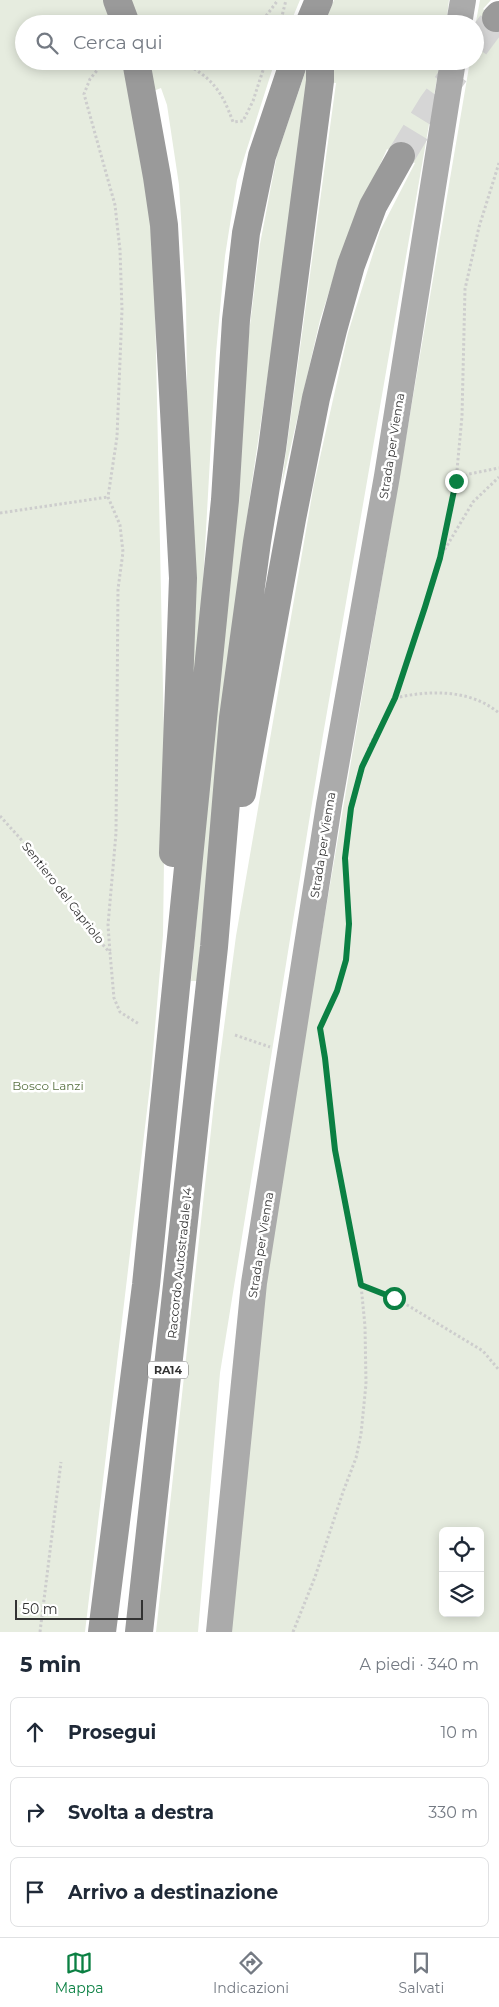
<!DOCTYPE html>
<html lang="it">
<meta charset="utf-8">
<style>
:root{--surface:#fff;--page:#f6f6f7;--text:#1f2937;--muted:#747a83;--line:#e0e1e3;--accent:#0b8043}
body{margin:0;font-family:Montserrat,sans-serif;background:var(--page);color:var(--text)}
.controls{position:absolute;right:15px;bottom:15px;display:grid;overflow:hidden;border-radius:8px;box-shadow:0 2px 12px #0003}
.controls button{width:45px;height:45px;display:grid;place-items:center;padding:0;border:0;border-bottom:1px solid var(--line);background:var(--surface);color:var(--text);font:25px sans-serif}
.scale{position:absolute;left:15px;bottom:12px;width:128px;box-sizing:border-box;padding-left:5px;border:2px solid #333;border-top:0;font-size:14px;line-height:18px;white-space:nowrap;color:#333;-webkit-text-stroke:4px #fff;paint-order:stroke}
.stop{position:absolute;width:15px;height:15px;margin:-11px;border:4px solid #0b8043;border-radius:50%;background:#fff}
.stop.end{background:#0b8043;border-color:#fff;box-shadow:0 1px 5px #0008}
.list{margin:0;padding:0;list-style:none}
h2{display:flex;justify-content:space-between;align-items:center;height:65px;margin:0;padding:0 20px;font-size:21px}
h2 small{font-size:16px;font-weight:400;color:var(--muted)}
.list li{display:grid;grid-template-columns:32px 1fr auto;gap:15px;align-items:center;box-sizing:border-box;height:70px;margin:0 10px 10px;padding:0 10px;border:1px solid var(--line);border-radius:8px}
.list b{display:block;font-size:19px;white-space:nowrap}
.list em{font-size:16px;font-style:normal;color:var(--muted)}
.icon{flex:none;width:28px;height:28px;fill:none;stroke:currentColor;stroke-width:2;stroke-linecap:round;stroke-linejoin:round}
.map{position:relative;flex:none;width:499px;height:1632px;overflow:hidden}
.search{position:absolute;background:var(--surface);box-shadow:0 2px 12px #0003;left:15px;right:15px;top:15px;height:55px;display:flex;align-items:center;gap:12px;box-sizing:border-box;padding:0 18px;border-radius:28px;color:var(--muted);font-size:19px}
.sheet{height:305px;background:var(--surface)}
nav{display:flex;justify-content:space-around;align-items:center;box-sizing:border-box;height:70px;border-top:1px solid var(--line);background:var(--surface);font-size:14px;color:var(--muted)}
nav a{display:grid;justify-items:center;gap:2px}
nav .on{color:var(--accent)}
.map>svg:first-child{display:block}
.green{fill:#e6ecdf;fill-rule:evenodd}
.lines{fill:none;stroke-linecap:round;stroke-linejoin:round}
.motorway-tunnel{stroke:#d6d6d6;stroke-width:28;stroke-dasharray:28 14;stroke-linecap:butt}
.path{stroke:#cdcdcd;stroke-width:3;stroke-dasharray:2.5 2.5;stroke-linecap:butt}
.primary{stroke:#ababab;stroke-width:26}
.motorway{stroke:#9a9a9a;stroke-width:28}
.route{stroke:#0b8043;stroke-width:6}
.labels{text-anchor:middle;stroke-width:5;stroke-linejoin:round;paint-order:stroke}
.shield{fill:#fff;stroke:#707070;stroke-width:1}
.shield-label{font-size:11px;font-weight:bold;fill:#333}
.street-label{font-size:12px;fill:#333;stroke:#fff}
.park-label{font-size:12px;fill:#56703f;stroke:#fff}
</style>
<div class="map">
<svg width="499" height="1632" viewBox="0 0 499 1632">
<rect width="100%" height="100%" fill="#fff"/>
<!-- green -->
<path class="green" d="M0,0h300l-10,24h-266v37h251l-38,119 -12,76 -9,97 -15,265 -10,122 -5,-440 -7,-115 -12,-80 -6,-17 -18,7 12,209 10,482 -2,149 -13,150 -65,547h-85z
M334,0h115l-3,24h-122z
M480,0h11l-8,9 16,13v1610h-271l24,-246 33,-236 185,-1089h5v-34zM443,1531h37v82h-37z
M309,61h131l-117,674 -103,638 -22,259h-42l58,-529 22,-167 78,-452 34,-151 32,-102 35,-68 -28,-14 -43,96 -24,75 -39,169 55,-406 -16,-2 -17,58 -53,356 -30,230 -23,256h-6l57,-640 12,-97 17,-89z"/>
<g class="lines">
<!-- motorway-tunnel -->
<path class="motorway-tunnel" d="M475,46l21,-28
M401,156l31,-51 23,-32"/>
<!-- path -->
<path class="path" d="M260,24l18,-24
M280,24l6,-24
M181,61c31,17 40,28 52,61l10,-1 10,-20 13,-40
M103,63l-13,16 -6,15 31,111 5,45 2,60 -5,127 -9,60 12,28 3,27 -5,37 -2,244 -8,92 2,28
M188,65l12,-4
M456,481l13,-7 30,-6
M0,513l108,-16
M442,554l31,-52 26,-25
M395,698c35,-8 75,-9 104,15
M354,798l8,-31 8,-22 25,-47 45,-141 16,-76 6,-65 3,-127 14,-62 20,-64
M0,816l36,40 42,60 32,37 4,45 6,14 19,12
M235,1035l35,12
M361,1285l33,12 89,54 16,19
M40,1632l21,-170
M293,1632l22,-55 28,-85 13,-34 5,-24 5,-50 -1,-58 -4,-41 -26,-135 -10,-93 -5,-28 17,-38 9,-31 3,-36 -4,-66 3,-27"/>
<!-- primary -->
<path class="primary" d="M459,24l4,-24
M219,1632l35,-349 75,-478 58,-329 66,-415"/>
<!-- motorway -->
<path class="motorway" d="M117,0l9,24
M496,18l3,-3
M309,24l10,-24
M136,61l21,116 7,48 19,353 -10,275
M242,793l50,-274 24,-121 17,-68 18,-65 22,-59 28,-50
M102,1632l44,-347 79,-785 11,-180 10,-87 16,-77 32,-95
M139,1632l75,-685 19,-229 24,-176 15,-93 48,-368v-20"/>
</g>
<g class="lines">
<!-- route -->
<path class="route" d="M394,1298l-33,-13 -26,-135 -10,-92 -5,-30 17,-37 9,-31 3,-36 -4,-66 6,-50 11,-41 33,-69 30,-91 15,-49 16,-77"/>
</g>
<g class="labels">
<!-- shield labels -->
<rect class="shield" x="148" y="1361.5" width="40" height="17" rx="4"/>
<g class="shield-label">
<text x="168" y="1374">RA14</text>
</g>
<!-- street labels -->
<g class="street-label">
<text transform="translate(392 446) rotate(-81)" y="4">Strada per Vienna</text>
<text transform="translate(323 845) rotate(-81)" y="4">Strada per Vienna</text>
<text transform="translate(63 893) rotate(52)" y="4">Sentiero del Capriolo</text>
<text transform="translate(261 1245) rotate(-81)" y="4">Strada per Vienna</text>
<text transform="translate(180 1263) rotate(-84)" y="4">Raccordo Autostradale 14</text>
</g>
<!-- park labels -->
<g class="park-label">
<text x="48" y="1090">Bosco Lanzi</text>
</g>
</g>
</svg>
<div class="controls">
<button><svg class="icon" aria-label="locate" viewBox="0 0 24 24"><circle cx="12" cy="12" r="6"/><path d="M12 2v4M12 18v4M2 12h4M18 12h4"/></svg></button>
<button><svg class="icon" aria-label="layers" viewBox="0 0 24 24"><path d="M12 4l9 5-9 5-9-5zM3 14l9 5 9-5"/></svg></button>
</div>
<div class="scale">50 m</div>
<div class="stop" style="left:394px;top:1298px"></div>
<div class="stop end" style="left:456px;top:481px"></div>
<div class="search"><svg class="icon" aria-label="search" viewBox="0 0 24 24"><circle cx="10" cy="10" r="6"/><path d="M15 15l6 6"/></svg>Cerca qui</div>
</div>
<section class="sheet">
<h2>5 min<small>A piedi · 340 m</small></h2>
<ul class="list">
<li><svg class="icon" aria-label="ahead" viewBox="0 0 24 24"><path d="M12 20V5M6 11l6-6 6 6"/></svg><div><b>Prosegui</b></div><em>10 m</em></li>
<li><svg class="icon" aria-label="right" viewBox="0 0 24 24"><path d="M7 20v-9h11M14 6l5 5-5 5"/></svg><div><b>Svolta a destra</b></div><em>330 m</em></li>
<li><svg class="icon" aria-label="arrive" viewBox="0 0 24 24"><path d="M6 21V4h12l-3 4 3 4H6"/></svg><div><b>Arrivo a destinazione</b></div></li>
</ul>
</section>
<nav>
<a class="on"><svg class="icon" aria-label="map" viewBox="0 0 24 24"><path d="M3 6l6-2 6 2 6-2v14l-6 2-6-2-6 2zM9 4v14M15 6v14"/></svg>Mappa</a>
<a><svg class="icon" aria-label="directions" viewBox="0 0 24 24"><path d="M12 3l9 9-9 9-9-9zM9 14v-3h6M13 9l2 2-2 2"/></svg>Indicazioni</a>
<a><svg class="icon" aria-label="saved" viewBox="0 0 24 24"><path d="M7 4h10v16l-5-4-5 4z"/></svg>Salvati</a>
</nav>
